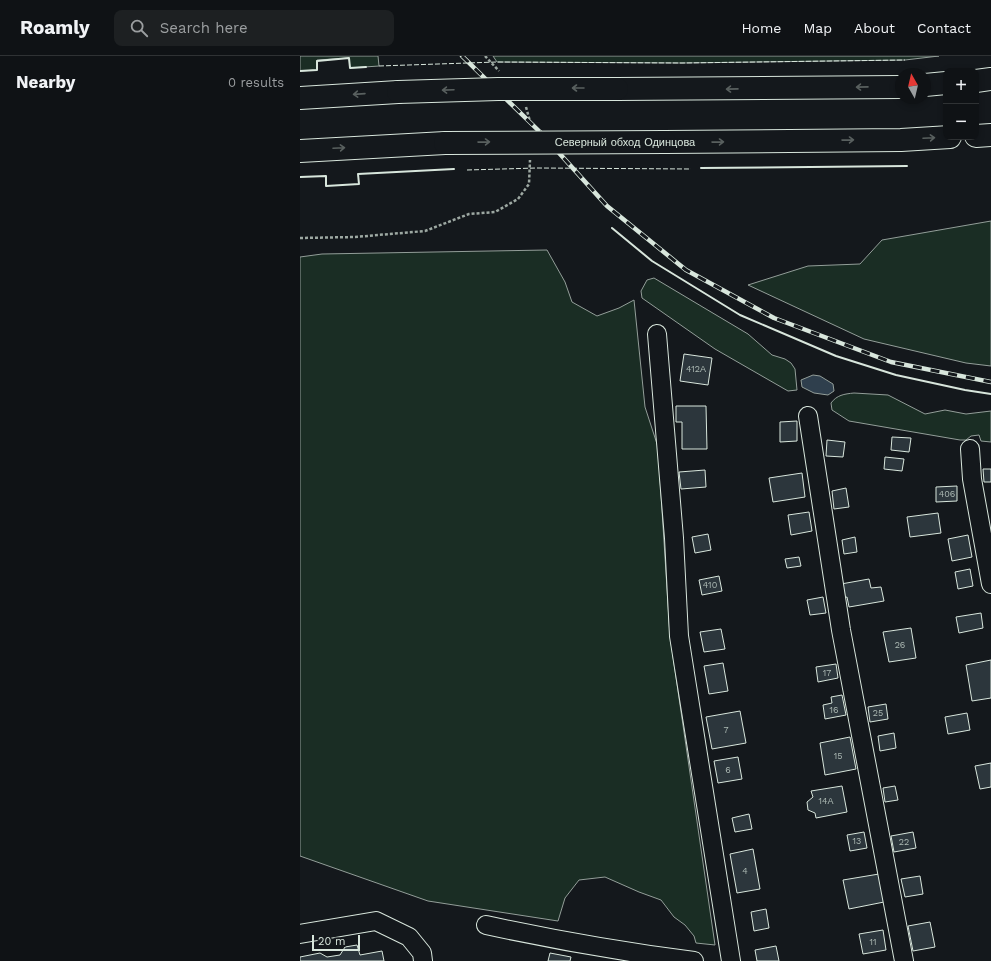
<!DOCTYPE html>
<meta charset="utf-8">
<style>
:root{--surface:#0f1215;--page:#1d2022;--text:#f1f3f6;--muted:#9b9ea0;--line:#2f3234}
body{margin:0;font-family:"Work Sans",sans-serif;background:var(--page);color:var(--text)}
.controls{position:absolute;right:12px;top:12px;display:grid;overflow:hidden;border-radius:8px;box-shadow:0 2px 6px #0003}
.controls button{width:36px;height:36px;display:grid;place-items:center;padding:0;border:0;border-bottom:1px solid var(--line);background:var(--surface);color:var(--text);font:20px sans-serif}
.compass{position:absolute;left:595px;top:12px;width:36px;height:36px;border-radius:50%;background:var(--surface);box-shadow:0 2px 6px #0003;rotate:352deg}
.scale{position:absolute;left:12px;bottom:10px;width:48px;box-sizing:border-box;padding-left:4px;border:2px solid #d8e6dc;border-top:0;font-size:11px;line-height:14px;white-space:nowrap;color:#d8e6dc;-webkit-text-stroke:3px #14181c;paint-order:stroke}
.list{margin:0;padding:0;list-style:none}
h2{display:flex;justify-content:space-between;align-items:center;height:52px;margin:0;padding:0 16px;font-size:17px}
h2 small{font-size:13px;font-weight:400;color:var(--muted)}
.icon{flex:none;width:22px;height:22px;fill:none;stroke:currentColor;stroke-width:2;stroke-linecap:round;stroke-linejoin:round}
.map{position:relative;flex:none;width:691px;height:905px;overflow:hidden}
header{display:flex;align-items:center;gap:24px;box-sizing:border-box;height:56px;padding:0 20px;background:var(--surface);border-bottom:1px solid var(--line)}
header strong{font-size:19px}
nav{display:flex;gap:22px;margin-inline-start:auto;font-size:14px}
.search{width:280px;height:36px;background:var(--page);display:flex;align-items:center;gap:10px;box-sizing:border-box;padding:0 14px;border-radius:8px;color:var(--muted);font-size:15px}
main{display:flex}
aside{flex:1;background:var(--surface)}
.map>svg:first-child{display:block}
.green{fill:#1a2d24;stroke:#939e99}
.water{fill:#2f3f4d;stroke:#939e99}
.building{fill:#2c363c;stroke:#d8e6dc}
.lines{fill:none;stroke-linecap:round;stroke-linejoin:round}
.minor-casing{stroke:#d8e6dc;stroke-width:20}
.highway-casing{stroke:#d8e6dc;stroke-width:24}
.path{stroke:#9da8a2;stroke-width:2.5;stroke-dasharray:3 2;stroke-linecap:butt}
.minor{stroke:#14181c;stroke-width:18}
.highway{stroke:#14181c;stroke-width:22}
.rail-casing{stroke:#d8e6dc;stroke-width:4.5}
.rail{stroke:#14181c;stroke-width:3;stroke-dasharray:9;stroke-linecap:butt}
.highway-bridge-casing{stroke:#d8e6dc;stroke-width:24;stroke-linecap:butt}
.highway-bridge{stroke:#14181c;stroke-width:22}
.fence{stroke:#d8e6dc;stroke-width:1;stroke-dasharray:5 2;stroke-linecap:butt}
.wall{stroke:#d8e6dc;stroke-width:2}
.oneway{stroke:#59605f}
.labels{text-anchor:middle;stroke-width:3;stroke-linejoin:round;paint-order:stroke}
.number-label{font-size:9px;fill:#adbab4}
.street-label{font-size:11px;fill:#d8e6dc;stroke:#14181c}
</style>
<header>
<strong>Roamly</strong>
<div class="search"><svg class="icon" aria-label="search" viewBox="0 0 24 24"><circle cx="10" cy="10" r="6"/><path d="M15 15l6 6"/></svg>Search here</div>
<nav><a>Home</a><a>Map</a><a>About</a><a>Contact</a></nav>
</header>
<main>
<aside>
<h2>Nearby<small>0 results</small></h2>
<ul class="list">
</ul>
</aside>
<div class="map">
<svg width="691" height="905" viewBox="0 0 691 905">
<rect width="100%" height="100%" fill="#14181c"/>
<!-- green -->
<path class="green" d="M0,0h78l1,10 -29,2 -1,-10 -32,2v10l-17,1z
M193,0h446l-34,4 -223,3 -185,-1z
M691,165v145l-25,-3 -102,-24 -116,-54 60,-19 52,-2 22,-24z
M247,194l18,32 7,20 25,14 22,-8 15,-8 11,107 13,40 12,189 45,309 -19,-2 -2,-7 -9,-11 -11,-8 -13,-17 -22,-8 -34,-15 -26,3 -14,18 -7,23 -130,-20 -128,-45v-599l22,-3z
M354,222l94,56 24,21 13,4 6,4 4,6 2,21 -9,1 -73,-42 -73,-51 -1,-7 6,-11z
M554,337l34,2 37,19 20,-4 21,4 25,-3v31l-10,-1 -2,-6 -8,1 -5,4h-6l-111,-19 -17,-11 -1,-7c6,-8 13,-9 23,-10z"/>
<!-- water -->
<path class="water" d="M513,319l7,1 13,8 1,7 -6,4 -14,-2 -12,-6 -1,-7z"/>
<!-- building -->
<path class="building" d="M384,298l28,4 -4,27 -28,-4z
M376,350h30l1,43h-25v-27h-6z
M497,365v20l-17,1v-20z
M592,381l19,1 -2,14 -18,-2z
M527,384l18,2 -2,15 -17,-1z
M585,401l19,2 -2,12 -18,-2z
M683,413h8v13h-7z
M405,414l1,17 -25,2 -2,-17z
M502,417l3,24 -32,5 -4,-24z
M657,430v15l-21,1v-15z
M546,432l3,19 -15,2 -2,-18z
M509,456l3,19 -21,4 -3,-20z
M638,457l3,20 -31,4 -3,-20z
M408,478l3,16 -16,3 -3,-16z
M668,479l4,22 -20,4 -4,-22z
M555,481l2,15 -13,2 -2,-14z
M499,501l2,9 -14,2 -2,-9z
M670,513l3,17 -15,3 -3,-17z
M419,520l3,15 -20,4 -3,-15z
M569,523l2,9 10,-1 3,14 -35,6 -2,-10 -4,1 -2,-14z
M523,541l3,16 -16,2 -3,-15z
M681,557l2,15 -24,5 -3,-16z
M611,572l5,30 -27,4 -6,-30z
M421,573l4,20 -21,3 -4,-20z
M691,604v38l-19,3 -6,-36z
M423,607l5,28 -19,3 -5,-28z
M536,608l2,14 -20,4 -2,-15z
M542,639l4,20 -21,4 -2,-14 9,-2 -1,-6z
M586,648l2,15 -18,3 -2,-15z
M440,655l6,32 -34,6 -6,-32z
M667,657l3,17 -22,4 -3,-17z
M594,677l2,15 -16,3 -2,-15z
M550,681l6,32 -31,6 -5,-32z
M438,701l4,22 -24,4 -4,-22z
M691,707v24l-11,2 -5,-23z
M542,730l5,26 -31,6 -1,-5 -7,-3 -1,-8 6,-5 -2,-6z
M595,730l3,14 -13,2 -2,-14z
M449,758l3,15 -17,3 -3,-14z
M564,776l3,16 -17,3 -3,-16z
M613,776l3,16 -22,4 -3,-16z
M453,793l7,40 -23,4 -7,-39z
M579,818l5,28 -35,7 -6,-29z
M620,820l3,18 -18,3 -4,-18z
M466,853l3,19 -15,3 -3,-19z
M630,866l5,25 -22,4 -5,-25z
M583,874l3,20 -23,4 -4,-20z
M57,889l3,10 22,-4 2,10h-84v-4l20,-4 7,4 13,-2 5,-8z
M476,890l3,15h-22l-2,-11z
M250,897l21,4 -1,4h-22z"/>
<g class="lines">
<defs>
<path id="minor" d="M357,278l17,204 5,98 52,325
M508,360l33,214 63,331
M670,393l2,30 19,105
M186,869c69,15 138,27 208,36
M0,878l76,-13 33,16 13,16 1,8"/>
<path id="highway" d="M676,25l15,-2
M625,29l21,-2
M317,33l284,-2
M0,42l98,-6
M676,80l15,-1
M365,86l236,-2 49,-3
M0,95l145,-8"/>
</defs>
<!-- minor casing -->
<use href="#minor" class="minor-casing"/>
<!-- highway casing -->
<use href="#highway" class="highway-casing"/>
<!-- path -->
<path class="path" d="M185,0l14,15
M226,51l5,18
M0,182l55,-1 70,-6 44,-17 26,-2 23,-13 11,-15 1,-24"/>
<!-- minor -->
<use href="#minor" class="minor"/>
<!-- highway -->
<use href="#highway" class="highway"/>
<defs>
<path id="rail" d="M162,0l79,77 66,73 79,64 88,48 117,44 100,20"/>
</defs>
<!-- rail casing -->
<use href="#rail" class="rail-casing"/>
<!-- rail -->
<use href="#rail" class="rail"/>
<defs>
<path id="highway-bridge" d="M98,36l100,-3h119
M145,87l220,-1"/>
</defs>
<!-- highway-bridge casing -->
<use href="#highway-bridge" class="highway-bridge-casing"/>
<!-- highway-bridge -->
<use href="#highway-bridge" class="highway-bridge"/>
<!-- fence -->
<path class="fence" d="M79,10l118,-4 185,1 223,-3
M167,114l70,-2 154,1"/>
<!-- wall -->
<path class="wall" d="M0,15l17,-1v-9l32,-3 1,10 16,-1
M401,112l206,-2
M0,121l26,-1v10l33,-2 -1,-10 96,-5
M312,172l40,33 88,54 96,41 60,19 69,15 26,4"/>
</g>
<!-- one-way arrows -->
<defs><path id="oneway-shaft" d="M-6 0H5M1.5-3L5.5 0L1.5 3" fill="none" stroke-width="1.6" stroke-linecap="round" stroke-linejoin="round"/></defs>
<g class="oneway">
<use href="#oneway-shaft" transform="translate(562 31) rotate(179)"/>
<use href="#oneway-shaft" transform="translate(278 32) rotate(-180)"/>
<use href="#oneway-shaft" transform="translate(432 33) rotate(179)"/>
<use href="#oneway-shaft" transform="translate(148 34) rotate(178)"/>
<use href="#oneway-shaft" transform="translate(59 38) rotate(176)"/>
<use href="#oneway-shaft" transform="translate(629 82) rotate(-3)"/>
<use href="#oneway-shaft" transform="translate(548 84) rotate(-1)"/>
<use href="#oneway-shaft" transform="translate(184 86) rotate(-1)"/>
<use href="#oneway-shaft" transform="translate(418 86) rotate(-1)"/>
<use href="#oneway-shaft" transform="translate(39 92) rotate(-3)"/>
</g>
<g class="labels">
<!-- number labels -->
<g class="number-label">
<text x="396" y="316">412А</text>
<text x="647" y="441">406</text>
<text x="410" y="532">410</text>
<text x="600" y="592">26</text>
<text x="527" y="620">17</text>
<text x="534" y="657">16</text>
<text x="578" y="660">25</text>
<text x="426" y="677">7</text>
<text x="538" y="703">15</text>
<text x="428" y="717">6</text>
<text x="526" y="748">14А</text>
<text x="557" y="788">13</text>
<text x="604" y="789">22</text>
<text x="445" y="818">4</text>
<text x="573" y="889">11</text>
</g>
<!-- street labels -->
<g class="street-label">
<text x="325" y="90">Северный обход Одинцова</text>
</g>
</g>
</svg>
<div class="controls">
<button>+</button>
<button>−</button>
</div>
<svg class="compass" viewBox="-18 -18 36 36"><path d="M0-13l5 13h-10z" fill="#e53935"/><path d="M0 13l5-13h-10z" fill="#9b9ea0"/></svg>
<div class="scale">20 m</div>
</div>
</main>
